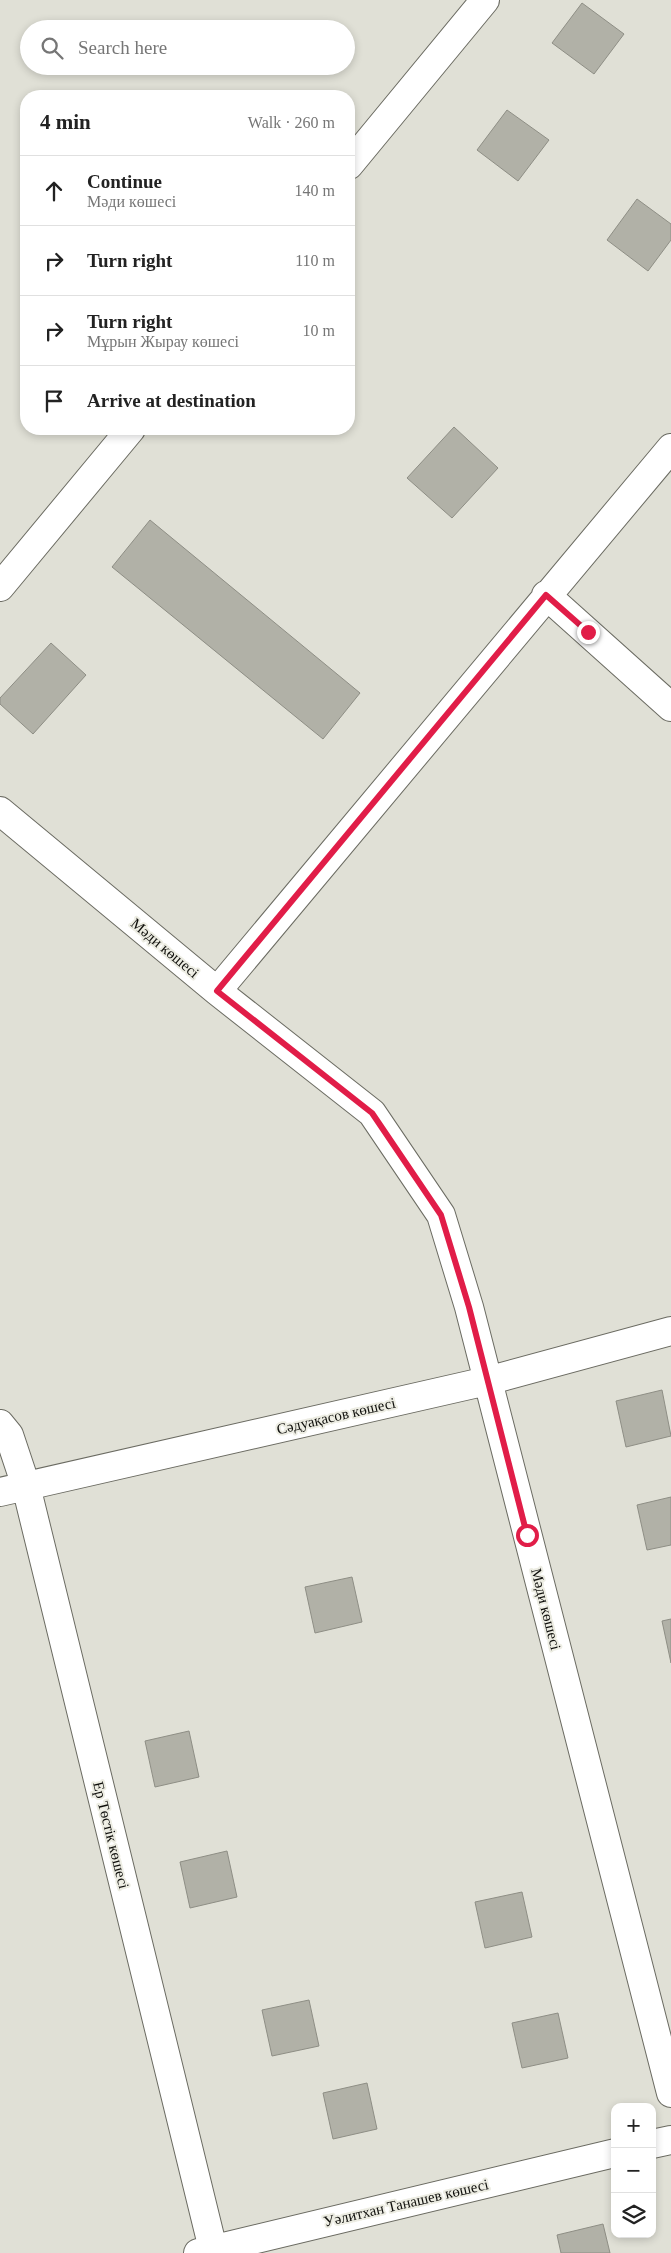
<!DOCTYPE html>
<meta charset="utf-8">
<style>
:root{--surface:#fff;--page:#f2f2f2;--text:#222;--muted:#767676;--line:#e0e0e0}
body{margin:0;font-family:Georgia,serif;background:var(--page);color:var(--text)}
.controls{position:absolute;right:15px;bottom:15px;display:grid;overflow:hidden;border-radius:10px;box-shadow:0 2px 8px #0003}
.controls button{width:45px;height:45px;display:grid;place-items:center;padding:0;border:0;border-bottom:1px solid var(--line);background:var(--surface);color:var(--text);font:25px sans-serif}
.stop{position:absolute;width:15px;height:15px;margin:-11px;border:4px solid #e11d48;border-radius:50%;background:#fff}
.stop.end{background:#e11d48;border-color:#fff;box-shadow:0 1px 5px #0008}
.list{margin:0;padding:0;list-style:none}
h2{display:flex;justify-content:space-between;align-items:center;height:65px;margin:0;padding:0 20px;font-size:21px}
h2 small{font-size:16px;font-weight:400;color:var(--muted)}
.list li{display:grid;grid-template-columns:32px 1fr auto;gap:15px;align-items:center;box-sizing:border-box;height:70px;padding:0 20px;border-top:1px solid var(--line)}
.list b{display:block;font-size:19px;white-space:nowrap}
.list p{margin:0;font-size:16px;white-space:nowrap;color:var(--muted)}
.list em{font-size:16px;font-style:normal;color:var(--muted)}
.icon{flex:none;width:28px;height:28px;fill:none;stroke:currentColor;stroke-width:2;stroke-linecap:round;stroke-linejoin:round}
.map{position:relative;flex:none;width:671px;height:2253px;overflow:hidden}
.search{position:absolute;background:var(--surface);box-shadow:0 2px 8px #0003;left:20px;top:20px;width:335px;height:55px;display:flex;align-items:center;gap:12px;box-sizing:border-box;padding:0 18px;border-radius:28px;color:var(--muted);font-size:19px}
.panel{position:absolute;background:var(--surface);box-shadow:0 2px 8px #0003;left:20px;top:90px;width:335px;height:345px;border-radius:20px}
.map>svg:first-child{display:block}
.building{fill:#b1b1a7;stroke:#8e8e85}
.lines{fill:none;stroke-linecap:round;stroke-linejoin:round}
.minor-casing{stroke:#6b6b62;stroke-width:30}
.minor{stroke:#fff;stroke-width:28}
.route{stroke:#e11d48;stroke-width:6}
.labels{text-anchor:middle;stroke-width:4;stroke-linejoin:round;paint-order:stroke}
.street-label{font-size:15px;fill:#0e0e0b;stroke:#edede3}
</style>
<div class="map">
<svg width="671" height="2253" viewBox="0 0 671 2253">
<rect width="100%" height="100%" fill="#e0e0d6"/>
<!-- building -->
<path class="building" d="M582,3l42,31 -30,40 -42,-31z
M507,110l42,30 -31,41 -41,-31z
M637,199l34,25v16l-23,31 -41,-31z
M454,427l44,41 -46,50 -45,-40z
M150,520l210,173 -37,46 -211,-172z
M51,643l35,32 -53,59 -33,-30v-6z
M662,1390l9,46 -45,11 -10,-46z
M671,1497v48l-24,5 -10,-45z
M352,1577l10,45 -47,11 -10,-46z
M671,1619v44l-9,-42z
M189,1731l10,46 -44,10 -10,-46z
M227,1851l10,46 -47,11 -10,-46z
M522,1892l10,45 -47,11 -10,-46z
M309,2000l10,46 -47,10 -10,-46z
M558,2013l10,45 -46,10 -10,-45z
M367,2083l10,46 -44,10 -10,-46z
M603,2224l7,29h-49l-4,-18z"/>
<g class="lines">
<defs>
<path id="minor" d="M349,165l136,-165
M0,587l131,-158
M546,595l125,112
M0,811l217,180 155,122 69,102 28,92 202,786
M217,991l454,-543
M0,1424l9,11 17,51 187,763
M0,1492l487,-111 184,-50
M652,2144l19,-4
M198,2253l417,-100"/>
</defs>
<!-- minor casing -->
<use href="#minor" class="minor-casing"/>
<!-- minor -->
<use href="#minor" class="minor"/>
</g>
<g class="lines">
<!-- route -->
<path class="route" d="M527,1535l-58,-228 -28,-92 -69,-102 -155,-122 329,-396 42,37"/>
</g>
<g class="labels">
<!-- street labels -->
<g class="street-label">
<text transform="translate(165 948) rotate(40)" y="5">Мәди көшесі</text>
<text transform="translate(336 1416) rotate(-13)" y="5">Сәдуақасов көшесі</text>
<text transform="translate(546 1609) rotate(76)" y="5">Мәди көшесі</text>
<text transform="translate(111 1835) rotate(76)" y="5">Ер Төстік көшесі</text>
<text transform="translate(406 2203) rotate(-13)" y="5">Уәлитхан Танашев көшесі</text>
</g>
</g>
</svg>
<div class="controls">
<button>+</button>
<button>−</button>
<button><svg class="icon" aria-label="layers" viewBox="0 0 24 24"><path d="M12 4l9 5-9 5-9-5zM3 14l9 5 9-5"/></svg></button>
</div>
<div class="stop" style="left:527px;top:1535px"></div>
<div class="stop end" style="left:588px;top:632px"></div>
<div class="search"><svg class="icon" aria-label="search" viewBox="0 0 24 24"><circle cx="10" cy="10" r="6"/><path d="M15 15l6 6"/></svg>Search here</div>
<section class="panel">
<h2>4 min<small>Walk · 260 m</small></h2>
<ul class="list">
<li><svg class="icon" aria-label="ahead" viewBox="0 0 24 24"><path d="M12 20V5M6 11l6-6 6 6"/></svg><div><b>Continue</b><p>Мәди көшесі</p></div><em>140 m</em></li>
<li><svg class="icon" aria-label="right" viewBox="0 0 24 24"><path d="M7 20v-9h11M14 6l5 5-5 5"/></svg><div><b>Turn right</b></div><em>110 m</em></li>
<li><svg class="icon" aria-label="right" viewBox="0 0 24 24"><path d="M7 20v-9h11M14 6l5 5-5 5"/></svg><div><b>Turn right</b><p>Мұрын Жырау көшесі</p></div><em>10 m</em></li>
<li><svg class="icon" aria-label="arrive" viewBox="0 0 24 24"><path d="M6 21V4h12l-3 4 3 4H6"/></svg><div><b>Arrive at destination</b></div></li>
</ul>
</section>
</div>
